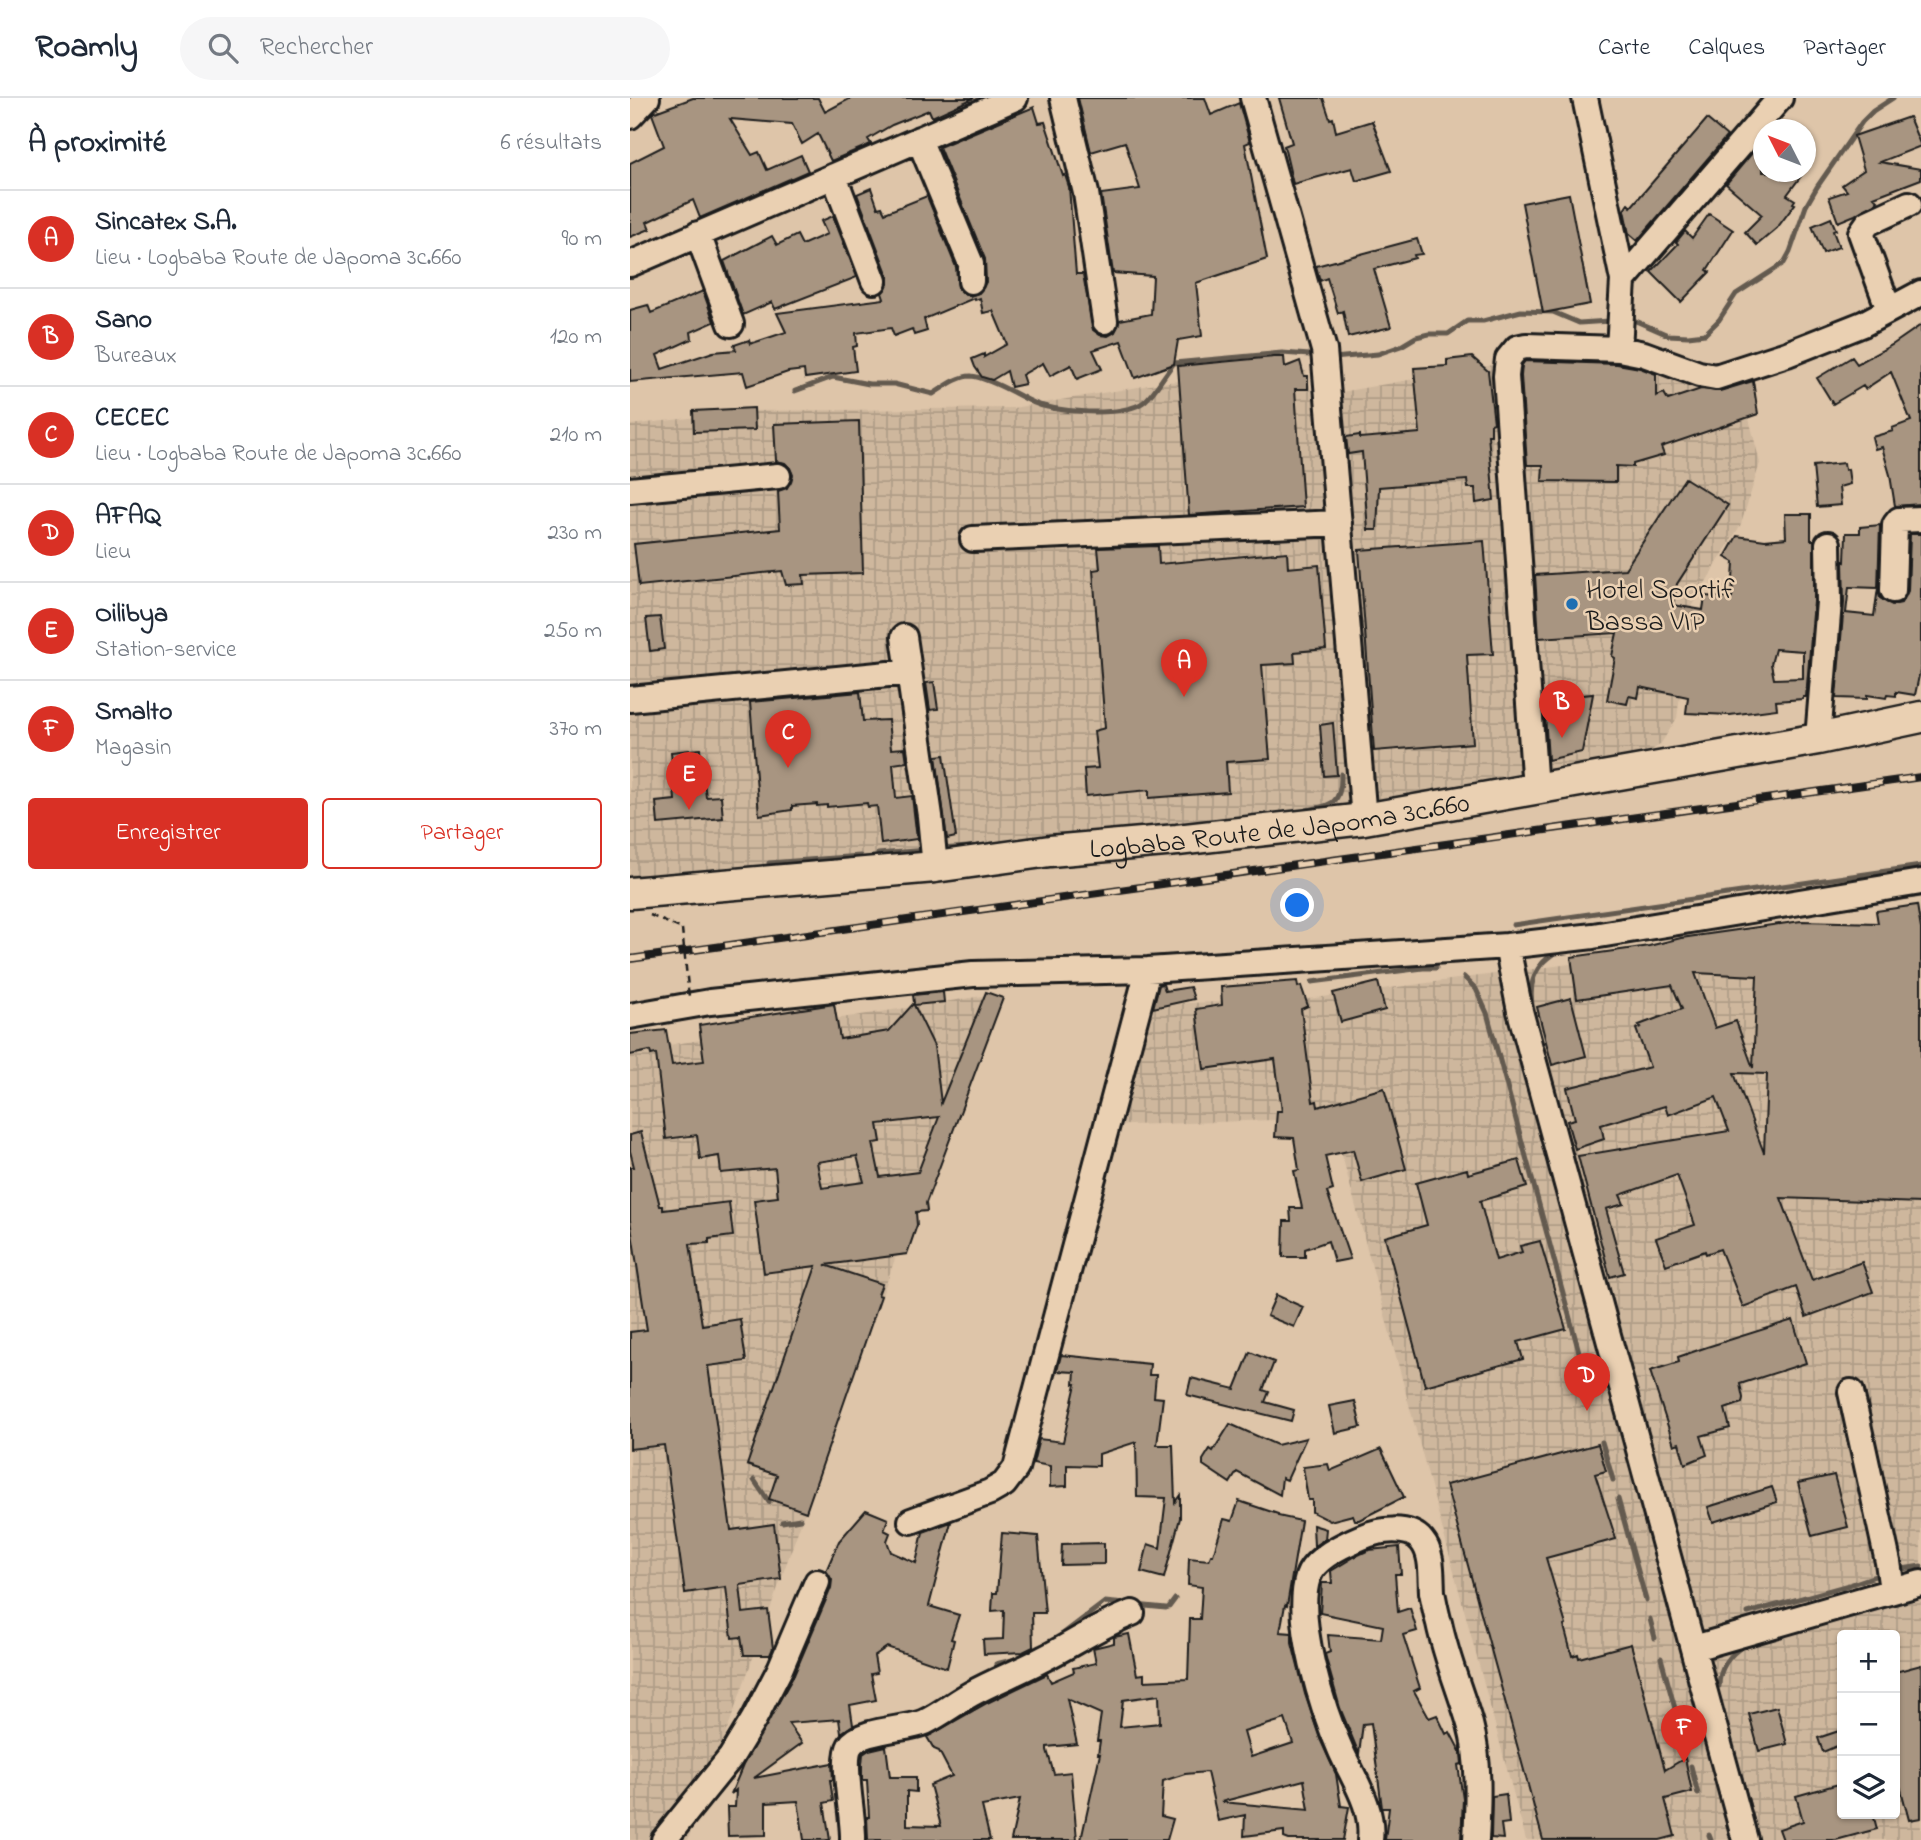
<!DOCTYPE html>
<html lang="fr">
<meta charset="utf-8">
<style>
:root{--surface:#fff;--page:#f6f6f7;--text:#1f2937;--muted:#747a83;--line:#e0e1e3;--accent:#d93025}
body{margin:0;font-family:"Indie Flower",sans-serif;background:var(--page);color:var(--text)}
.controls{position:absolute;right:21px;bottom:21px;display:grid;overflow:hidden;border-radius:7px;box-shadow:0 2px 5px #0004}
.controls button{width:63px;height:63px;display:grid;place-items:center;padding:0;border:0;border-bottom:2px solid var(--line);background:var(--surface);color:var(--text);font:35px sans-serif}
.compass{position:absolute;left:1123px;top:21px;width:63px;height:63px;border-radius:50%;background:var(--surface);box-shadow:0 2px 5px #0004;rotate:312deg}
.you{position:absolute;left:668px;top:808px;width:24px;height:24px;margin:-18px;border:5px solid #fff;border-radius:50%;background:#1a73e8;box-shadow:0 0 0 10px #1a73e833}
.badge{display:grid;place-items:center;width:46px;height:46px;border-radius:50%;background:var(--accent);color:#fff;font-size:23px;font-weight:700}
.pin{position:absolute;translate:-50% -58px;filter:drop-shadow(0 2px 4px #0008)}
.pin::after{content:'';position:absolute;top:37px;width:24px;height:21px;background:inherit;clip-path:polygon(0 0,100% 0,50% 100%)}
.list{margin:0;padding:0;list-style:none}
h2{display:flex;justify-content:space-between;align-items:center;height:91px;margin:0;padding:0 28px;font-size:30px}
h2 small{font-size:23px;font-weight:400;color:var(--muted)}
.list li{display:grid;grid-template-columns:46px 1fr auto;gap:21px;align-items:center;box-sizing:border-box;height:98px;padding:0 28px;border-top:2px solid var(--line)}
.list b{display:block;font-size:26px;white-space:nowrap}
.list p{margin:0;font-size:23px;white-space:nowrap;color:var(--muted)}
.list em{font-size:23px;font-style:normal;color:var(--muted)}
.actions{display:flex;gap:14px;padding:21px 28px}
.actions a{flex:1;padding:16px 0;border:2px solid var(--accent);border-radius:7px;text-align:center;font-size:24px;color:var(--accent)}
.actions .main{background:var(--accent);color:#fff}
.icon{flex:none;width:38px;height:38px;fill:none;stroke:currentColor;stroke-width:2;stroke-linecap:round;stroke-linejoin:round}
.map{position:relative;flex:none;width:1291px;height:1742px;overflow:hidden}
header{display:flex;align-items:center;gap:42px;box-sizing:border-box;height:98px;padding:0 35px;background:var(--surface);border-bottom:2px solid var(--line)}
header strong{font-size:33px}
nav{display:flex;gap:38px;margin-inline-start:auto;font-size:24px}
.search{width:490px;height:63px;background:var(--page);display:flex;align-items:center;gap:18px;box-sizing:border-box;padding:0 24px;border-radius:38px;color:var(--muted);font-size:26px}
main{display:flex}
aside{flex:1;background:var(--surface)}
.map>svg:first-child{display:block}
.industrial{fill:url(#industrial-grid);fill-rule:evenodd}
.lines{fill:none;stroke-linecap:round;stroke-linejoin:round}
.stream{stroke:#635a50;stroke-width:5}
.building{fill:#a89581;stroke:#1c1c1c;stroke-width:2;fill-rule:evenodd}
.minor-casing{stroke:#1c1c1c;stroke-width:30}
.major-casing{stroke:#1c1c1c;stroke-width:35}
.path{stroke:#1c1c1c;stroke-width:2.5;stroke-dasharray:7 5;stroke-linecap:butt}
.minor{stroke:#ead0b2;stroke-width:24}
.major{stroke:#ead0b2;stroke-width:30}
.rail-casing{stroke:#1c1c1c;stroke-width:8}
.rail{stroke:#ead0b2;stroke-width:5;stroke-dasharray:16;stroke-linecap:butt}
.path-bridge{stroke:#1c1c1c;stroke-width:2.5;stroke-dasharray:7 5;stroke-linecap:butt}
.poi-dot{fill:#1f6fb2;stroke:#ead0b2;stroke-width:2.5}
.labels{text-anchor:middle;stroke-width:5;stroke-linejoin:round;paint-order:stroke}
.poi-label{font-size:28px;fill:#1c1c1c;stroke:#ead0b2;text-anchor:start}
.street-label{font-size:28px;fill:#1c1c1c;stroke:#ead0b2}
</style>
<header>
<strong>Roamly</strong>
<div class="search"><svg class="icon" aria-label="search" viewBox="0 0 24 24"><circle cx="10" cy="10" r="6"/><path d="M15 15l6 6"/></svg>Rechercher</div>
<nav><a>Carte</a><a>Calques</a><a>Partager</a></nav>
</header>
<main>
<aside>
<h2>À proximité<small>6 résultats</small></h2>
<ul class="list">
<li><span class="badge">A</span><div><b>Sincatex S.A.</b><p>Lieu · Logbaba Route de Japoma 3c.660</p></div><em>90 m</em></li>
<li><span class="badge">B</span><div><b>Sano</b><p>Bureaux</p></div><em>120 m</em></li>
<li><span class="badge">C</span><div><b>CECEC</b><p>Lieu · Logbaba Route de Japoma 3c.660</p></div><em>210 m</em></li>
<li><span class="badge">D</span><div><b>AFAQ</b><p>Lieu</p></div><em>230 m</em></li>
<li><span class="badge">E</span><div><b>Oilibya</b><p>Station-service</p></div><em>250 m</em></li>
<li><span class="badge">F</span><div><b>Smalto</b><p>Magasin</p></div><em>370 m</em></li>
</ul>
<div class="actions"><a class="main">Enregistrer</a><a>Partager</a></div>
</aside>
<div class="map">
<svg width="1291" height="1742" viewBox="0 0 1291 1742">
<defs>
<pattern id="industrial-grid" width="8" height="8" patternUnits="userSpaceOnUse" patternTransform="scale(1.75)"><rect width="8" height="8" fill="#ceb79d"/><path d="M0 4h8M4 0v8" fill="none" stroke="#b09d87"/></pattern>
</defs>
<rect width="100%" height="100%" fill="#dec5a9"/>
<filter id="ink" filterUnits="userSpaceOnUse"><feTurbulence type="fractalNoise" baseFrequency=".0143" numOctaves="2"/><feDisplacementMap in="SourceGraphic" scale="14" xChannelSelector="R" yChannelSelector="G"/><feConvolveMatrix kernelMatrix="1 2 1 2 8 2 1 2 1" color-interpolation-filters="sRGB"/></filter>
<g filter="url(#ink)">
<!-- industrial -->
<path class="industrial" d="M874,265l112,4 127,27 17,69 -19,61 -49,81 -15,113 -17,27 -28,17 -254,44 -748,82v-463l119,-14 264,-3 155,-26 138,-11 6,24 18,-1z
M1291,819v923h-395l-194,-722 -230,8 44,-122 154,-4zM1212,1537h53v179h-53z
M359,897l-301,845h-58v-789z"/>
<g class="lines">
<!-- stream -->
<path class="stream" d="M999,220l39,17 20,1 17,-2 14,-14 17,-26 48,-31 6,-11 16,-46 11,-19 45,-65 11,-11 20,-13
M703,260l45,-4 23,-8 15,-9 13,-3h19l19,-13h16l38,-10 32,1 26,11 31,-2
M165,293l38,-14 36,7h25l39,10c10,-6 25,-18 38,-18 16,1 45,18 59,25 21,12 96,17 115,0 11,-10 19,-26 29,-38l108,-10 28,2
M676,712c26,-4 36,-7 35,-36
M310,751l43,-3
M248,756l49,-4
M139,765l91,-7
M1221,808l70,-11
M883,827l408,-59
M834,879l12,12 11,24 101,372
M682,884l111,-14h13
M904,917c-7,-28 -2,-51 26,-65
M972,1344l11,38
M124,1382l15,22
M988,1401l28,101
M152,1424l18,-3
M1266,1472l25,-4
M1118,1515l101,-28 35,-12
M1020,1521l5,19
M426,1541l49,-37 61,6 3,-1 6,-8
M1031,1560l23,83
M366,1566l20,-5
M1089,1588c0,-19 11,-32 27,-42
M1061,1668l7,28
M1110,1677l18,65
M1079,1737l2,5"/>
</g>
<!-- building -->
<path class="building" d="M63,0h125l7,14 26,-14h123l-42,19 -3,-7 -37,15 -24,14 3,5 -40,17 -13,-27 -16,10 -10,-20 -62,-5 22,36 7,-3 8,18 34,-15 7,16 -108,47 -7,-18 -46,22 3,7 -20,8v-74l34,-17 -12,-32 3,-2z
M448,0h127l6,17 28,-12 11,39 -5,2 22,115 -71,24 6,53 -24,4 -4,24 -39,14 -14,-37 -28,9 9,19 -25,10 -6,-14 -21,11 -7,-13 -21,12 3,9 -14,3 -4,-16 -15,9 -10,-3 -7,-10 -3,-8 12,-5v3l23,-13 -14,-33 -10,2 -3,-15 -5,2 -1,-2 -50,21 3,12 -13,4 -2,-6 -18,7 -3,-8 -35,5 1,13 -4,1 3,24 -51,7 -1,-8 -16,2 -41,14 -4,-14 -113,10v-72l18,-5 3,8 52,-22 11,31 -23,10 1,7 -35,16 5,14 51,-17 23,-2 -2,-5 15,-5 1,4 36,-12 -9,-19 107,-14 -2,-6 6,-9v-8l-31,-82 14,-6 7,20 4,-1 3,6 42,-17 29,71 2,21 5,5 7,3 9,-3 7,-11 -1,-23 -46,-112 95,-40 5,16 6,-1 18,54 2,-1 4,12 7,87h7l10,56 7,5 8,1 7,-4 5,-12 31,-6 2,-38 -40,-3 -12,-79 39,-5 -15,-47 -34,10z
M649,0h44l7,21 3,-1 3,14 36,-11 19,50 -35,10 -4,-13 -59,16 -9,-38 8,-3z
M1279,19l12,29 -41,16 41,7v10l-47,18 4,4 -3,3 -20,11 -17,7 -9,-25 18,-6 -5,-6 22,-15 -10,-34z
M1077,21l20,17 -90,105 -8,-7 -5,-24 4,-6 3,3z
M1133,42v32h41l-17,23 8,5 -2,3 2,1 -18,24 -20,17 -12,-13 17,-17 -36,-31z
M939,96l21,110 -47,9 -21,-110z
M1079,116l24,16 -26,40 3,2 -29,30 -30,-30 27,-28 -2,-2 9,-11 7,7z
M203,118l24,61 -82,32 -3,-7 -29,13 -19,-54 48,-25 5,9 20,-10 5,10 25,-11 -6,-13z
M1201,120l5,12 -3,1 6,16 -16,6 -11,-27z
M787,141l5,15 -8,1 1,3 -41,11 17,58 -43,10 -5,-26 -5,2 -11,-35 -7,3 -4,-15z
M1291,227v179l-26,2 -5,-31 -8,-28 -7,2 -3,-12 21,-6 -1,-3 19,-7 -20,-49 -26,17 -2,-3 -30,18 -16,-26 35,-21 5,7 35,-19z
M644,259h10l1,10 15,-6 4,15h4v13h-13l8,118 -114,8 -11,-149z
M842,259l16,14 6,52 -3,1v11h-3l6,65 -18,3 -1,-15h-7l-1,-8 -88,7 -2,43h-9l-6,-78 -14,2 -2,-17 14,-2v3l60,-5 -6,-65 33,-2v-6z
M895,263l92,3 23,4 16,6v22l8,-3 4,7 33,-11 19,2 33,-10 5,33 -97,33 3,8 -31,9v3l-17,-1v16l-74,-1 1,-16h-16l-6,-89 1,-11z
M124,310l1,22 -61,2 -1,-21z
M229,323l4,152 -60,2 1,9 -18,1 -4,-14 -143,15 -5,-42 146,-15 -2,-38 9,-3 6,-13 -3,-7 -5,-5 -9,-2 -2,-37z
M1214,365l1,7 3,-1 2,15 -11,3 2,18 -24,2 -4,-41z
M1055,380l43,27 -51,79 -4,21 30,5 2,-14 27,2 2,-36 -9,-5 12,-21 28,4 21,-2 -1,-24h26v26h3v62l-8,95h-3v2l-27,2 1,8 -47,6 -44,-2 2,-16 -48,-10 -2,11 -9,-2 -2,8 -20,-4 8,-42 -3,-2 5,-23 -78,5 -4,-63 90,-6zM1145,551l28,2v27l-29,1 -3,-15z
M1250,427l-2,65 2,8 12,7 9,-2 7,-12 2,-57h11v132l-6,29 -19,-3v4l-9,-1 -1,3 -19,-3v4l-31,-1 8,-95 -1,-42 2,1 1,-29h14v-6zM1219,489l29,1 -4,28 -28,-3z
M854,443l9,113 -26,1 6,88 -99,8 -15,-201z
M528,448l1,18 128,-12 1,16 31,-3 7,84 -32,3 1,11 -33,2 8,94 -44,3 2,30 -79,6v-8l-63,6 -2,-27 14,-1 -4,-37 11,-3 -12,-158 7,-1 -2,-21z
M30,519l4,32 -14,2 -4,-33z
M304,584l4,27 -8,1 -4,-27z
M230,594l3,29 25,-1 3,29 14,-1 2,14 -14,2 3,34 16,-2 5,43 -36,5 -4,-38 -9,1 -1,-4 -40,4v-2l-10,1v-2l-25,2v4l-33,5 -9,-113z
M963,596l-11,58 -34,8 -4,-61z
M703,625l4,52 -13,1 -4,-51z
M70,651l6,48 15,-1 2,22 -65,6 -2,-22 19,-2 -4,-48z
M314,657l12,82 -9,2 -11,-83z
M1287,807l4,24v274l-140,-5 31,82 50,-18 11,30 -67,25 -10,-30 -53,20 -23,-58 -14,5 -1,-3 -39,14 -10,-27 39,-13 -18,-50 -57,20 4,9 -18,5 18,64 -14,4 -32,-121 151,-25 -13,-34 -48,18 -3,-9 -64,19 3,14 -29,10 -8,-28 8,-2 -8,-31 83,-21 -14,-38 5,-2 -2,-2 43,-16 -10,-24 -95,14 -6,-42 78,-11 32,-8 120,-17 77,2 -2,-12zM1065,875l62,3 -4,92 -17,-47 -21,7zM1104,975l33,1 -3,79z
M667,883l1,6 3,-1 7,20 -7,3 12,93 4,-1 1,6 66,-19 22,81 -44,13 -9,-32 -28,6 8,34 -6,2 23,67 -16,3 -6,-21 -23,8v8h-22l1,-36h7l-1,-13h12l-8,-37 5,-1 -5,-32 -19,-1 2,-26h5l-7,-52 -71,10 -8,-60 26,-4 -1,-18z
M748,884l7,28 -44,12 -8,-29z
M533,886l2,7 25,-4 4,12 -41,9 6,-23z
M313,894l1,10 -30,3 20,41 7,57 45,-111 17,6 -77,205 1,8 -11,1 1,13 -10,29 -82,11 57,19 -4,11 3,1 -75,216 -37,-13 8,-24 -30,-10 69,-199 -52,7 -10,-73 24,-3 -3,-29 -54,5 -2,-17 -19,3 -3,-24 -31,4 -10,-85 -5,1 -1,-4 -20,4v-21l36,-4 6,35 32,-4 -5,-36 135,-21 6,35 49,-8 25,-28 -1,-8zM309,1019l-21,55 -38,5 -7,-34 8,-1 -3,-18zM227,1058l7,26 -42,6 -5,-26z
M941,900l15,58 -34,9 -15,-58z
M11,1034l19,74h3v4l66,-8 4,34 -24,3v4l-19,1 12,81 38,-6 6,42 -38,5 23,164 43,-6 7,55 -41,6 3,28 25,-3 5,38 -3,7h-26l-3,-18 -9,1 -6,-51 -41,6 -21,-148 -34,4v-117l17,-2 -17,-110v-53h4l-4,-16v-16z
M889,1062l8,27 -47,14 16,59 26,-8 -2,-6 20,-5 26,88 -48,13 5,17 -98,27 -40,-149 42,-12 -11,-42 51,-14 1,5z
M646,1197l27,12 -9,20 -27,-11z
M1163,1222l13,43 -66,21 3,14 -1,5 -17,6 5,19 -29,8 6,19 -22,9 -6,-21 -5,2 -24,-74 29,-9 -1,-5 29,-10z
M620,1254l24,10 -11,28 6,2 -4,10 29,8 -3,11 -104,-26 4,-17 44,11z
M431,1257l89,9 -1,11h7l-2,22 9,1 -6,47h16l2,57 5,-7v23l-16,60 -23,-6 7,-28 12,4 6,-50 -29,-1 -1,-55 -37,12v12l-32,-1v21l-17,1v-21l-17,-3 6,-24 24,3 13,-58h-2l1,-12 -18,-1z
M725,1303l6,26 -26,6 -6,-27z
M600,1326l47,21 29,-7 -19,42 -5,-2 -2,17 -43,-23 -7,11 -27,-18v-5l7,-11 3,2z
M968,1346l8,27 -11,3 21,65 -70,19 20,67 -2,1 8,30 6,-2 1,4 52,-14 34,126 20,-12 7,34 -27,7 10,37 -15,4h-117l-97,-355z
M751,1351l23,48 -45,23h-4l-2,-5 -23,6 -18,-9v-12h-4l-5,-33 25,-3 2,7z
M1204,1377l14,52 -36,9 -14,-53z
M1142,1389l5,15 -64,20 -5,-15z
M609,1403l39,13v2l23,5 -14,85 -2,-1 -5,27 12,1v10l13,51 15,45 16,35 5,32 8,1 -6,33h-54l-5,-2v-7l-40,5 1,-21 -27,6 -11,-49 -22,2 -22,7 -2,35 12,3 -6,21h-86l19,-86h-2l2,-13h-3l4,-27 -34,-15 10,45 -30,3v3l7,24 17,-2 6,68h-66l9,-41 -38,7 8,34h-122l-1,-23h2l-2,-37h-5v-16l1,-10 6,-4 17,-4 4,31h26v15l-9,-1v34l34,1 -11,-41 22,-9 -13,-25 -5,-2 -7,-12 60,-34 60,-29 4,8 23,-10 -1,-4 23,-5 -3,-15 21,-5v-6l15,-3 8,41 7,-1v7l44,-2 2,-60h10l2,-32 -14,-2 1,-27 20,2 2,-5h2l11,-36 8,2zM529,1597l1,28 -40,4 3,-27zM655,1621l8,24 -42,14 -7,-25zM674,1682l5,30 -88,-8z
M236,1412l22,9 -4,11 6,3 -3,8 4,11 25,11 7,-31 28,-10 -22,84 30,9 -8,24 3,1 -7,28 -60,-21 -13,9 3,17 -6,1 5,26 -26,5 3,20 -12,8 -2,-14 -51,4 14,20 -48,35 78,-15 1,17h-3l3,21 -9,2 6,37h-26l-6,-39 -32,2v32l-38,1 -1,-29h8l1,-17 -5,4 12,-29 51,-90 37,-87 1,-8 -6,-9 13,-30z
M683,1427l13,4 -1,10 -11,7z
M372,1435l36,3 7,77h-13l1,34 -10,5 -39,2 -1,-14 20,-1 1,-29 -12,1 1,-18h4z
M474,1445v21l-43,1 1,-21z
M769,1449l2,27h-6l3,38 12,-4 7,23 -14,4 17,53 -6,3 15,27 8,-3 9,19 4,-2 11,21 1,11 -4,1 5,34 -2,41h-76l4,-32h-7l-11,-85 -8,1 -4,30 -19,-46 -13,-46 -2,-8 5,-2 -2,-17 53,4 2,-13 -63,-13 2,-30h10l-1,-12 23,-14 15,-7z
M1291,1567v153l-12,2 -14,-53v-95z
M1147,1609l10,37 -28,7 -10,-37z
M1212,1632v14l-19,8 -5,-14z
M1212,1685v31h31l4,15 -41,11h-53l-4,-11 24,-8 -7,-25z
M876,1696l3,29 -8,1 2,15 -12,-1 1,-42z"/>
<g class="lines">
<defs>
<path id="minor" d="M433,0l23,95 19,128
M623,0l71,252 40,469
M955,0l38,182 -4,69
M0,18l17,-18
M289,41l52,125v17
M204,78l40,105
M68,136l33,90
M0,166l385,-166
M993,182l157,-182
M1259,212l-28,-77 7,-10 41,-19
M0,392l148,-14
M343,441l366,-16
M1263,492l2,-65 4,-5 22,-1
M274,539l26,179 5,51
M0,601l279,-27
M1188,641l11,-137 -1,-58
M905,691l-29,-413 2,-17 9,-11 9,-2 93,3 25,5 55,20 17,3 71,-23 76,-30 58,-31
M877,848l13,65 225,829
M0,918l80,-14 263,-28 175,-4 359,-24 86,-10 328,-54
M1221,1294l37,170 4,28
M281,1423l79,-29 14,-8 12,-16 132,-498
M1064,1550l227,-65
M34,1742l67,-83 23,-38 26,-50 37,-87
M223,1742c1,-22 -12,-79 -3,-94 10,-17 57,-16 75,-24 16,-8 30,-19 46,-28 23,-13 48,-22 72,-35 30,-15 57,-34 89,-46
M740,1742c4,-32 -16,-60 -29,-89 -18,-40 -47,-131 -33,-174 6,-19 37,-33 54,-40 16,-7 47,-12 60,4 11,13 9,34 10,51 2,10 4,21 7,31 7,34 21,67 31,101 10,36 8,79 6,116"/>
<g id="major">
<path id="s1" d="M0,795l305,-26 115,-16 127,-11 187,-21 454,-80 103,-22"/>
</g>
</defs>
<!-- minor casing -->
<use href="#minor" class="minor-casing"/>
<!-- major casing -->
<use href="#major" class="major-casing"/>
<!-- path -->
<path class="path" d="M20,817l32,14"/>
<!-- minor -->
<use href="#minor" class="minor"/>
<!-- major -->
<use href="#major" class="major"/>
<defs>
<path id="rail" d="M0,861l1291,-182"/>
</defs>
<!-- rail casing -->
<use href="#rail" class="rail-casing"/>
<!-- rail -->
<use href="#rail" class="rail"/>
<!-- path-bridge -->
<path class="path-bridge" d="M52,831l7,68"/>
</g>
</g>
<!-- markers -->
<circle class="poi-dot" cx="942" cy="506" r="7"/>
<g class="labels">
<!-- poi labels -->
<g class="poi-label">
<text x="956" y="500">Hotel Sportif<tspan x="956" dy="32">Bassa VIP</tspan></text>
</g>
<!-- street labels -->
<g class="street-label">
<text dy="10" stroke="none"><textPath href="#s1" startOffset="653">Logbaba Route de Japoma 3c.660</textPath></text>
</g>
</g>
</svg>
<div class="controls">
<button>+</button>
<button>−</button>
<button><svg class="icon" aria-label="layers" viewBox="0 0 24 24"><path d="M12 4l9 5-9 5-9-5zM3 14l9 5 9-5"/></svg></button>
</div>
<svg class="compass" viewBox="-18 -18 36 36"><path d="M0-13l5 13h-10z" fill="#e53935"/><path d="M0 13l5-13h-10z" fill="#747a83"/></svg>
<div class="you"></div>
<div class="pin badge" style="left:554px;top:599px">A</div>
<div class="pin badge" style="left:932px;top:640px">B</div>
<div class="pin badge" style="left:158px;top:670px">C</div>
<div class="pin badge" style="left:957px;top:1313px">D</div>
<div class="pin badge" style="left:59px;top:712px">E</div>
<div class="pin badge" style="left:1054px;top:1665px">F</div>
</div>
</main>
